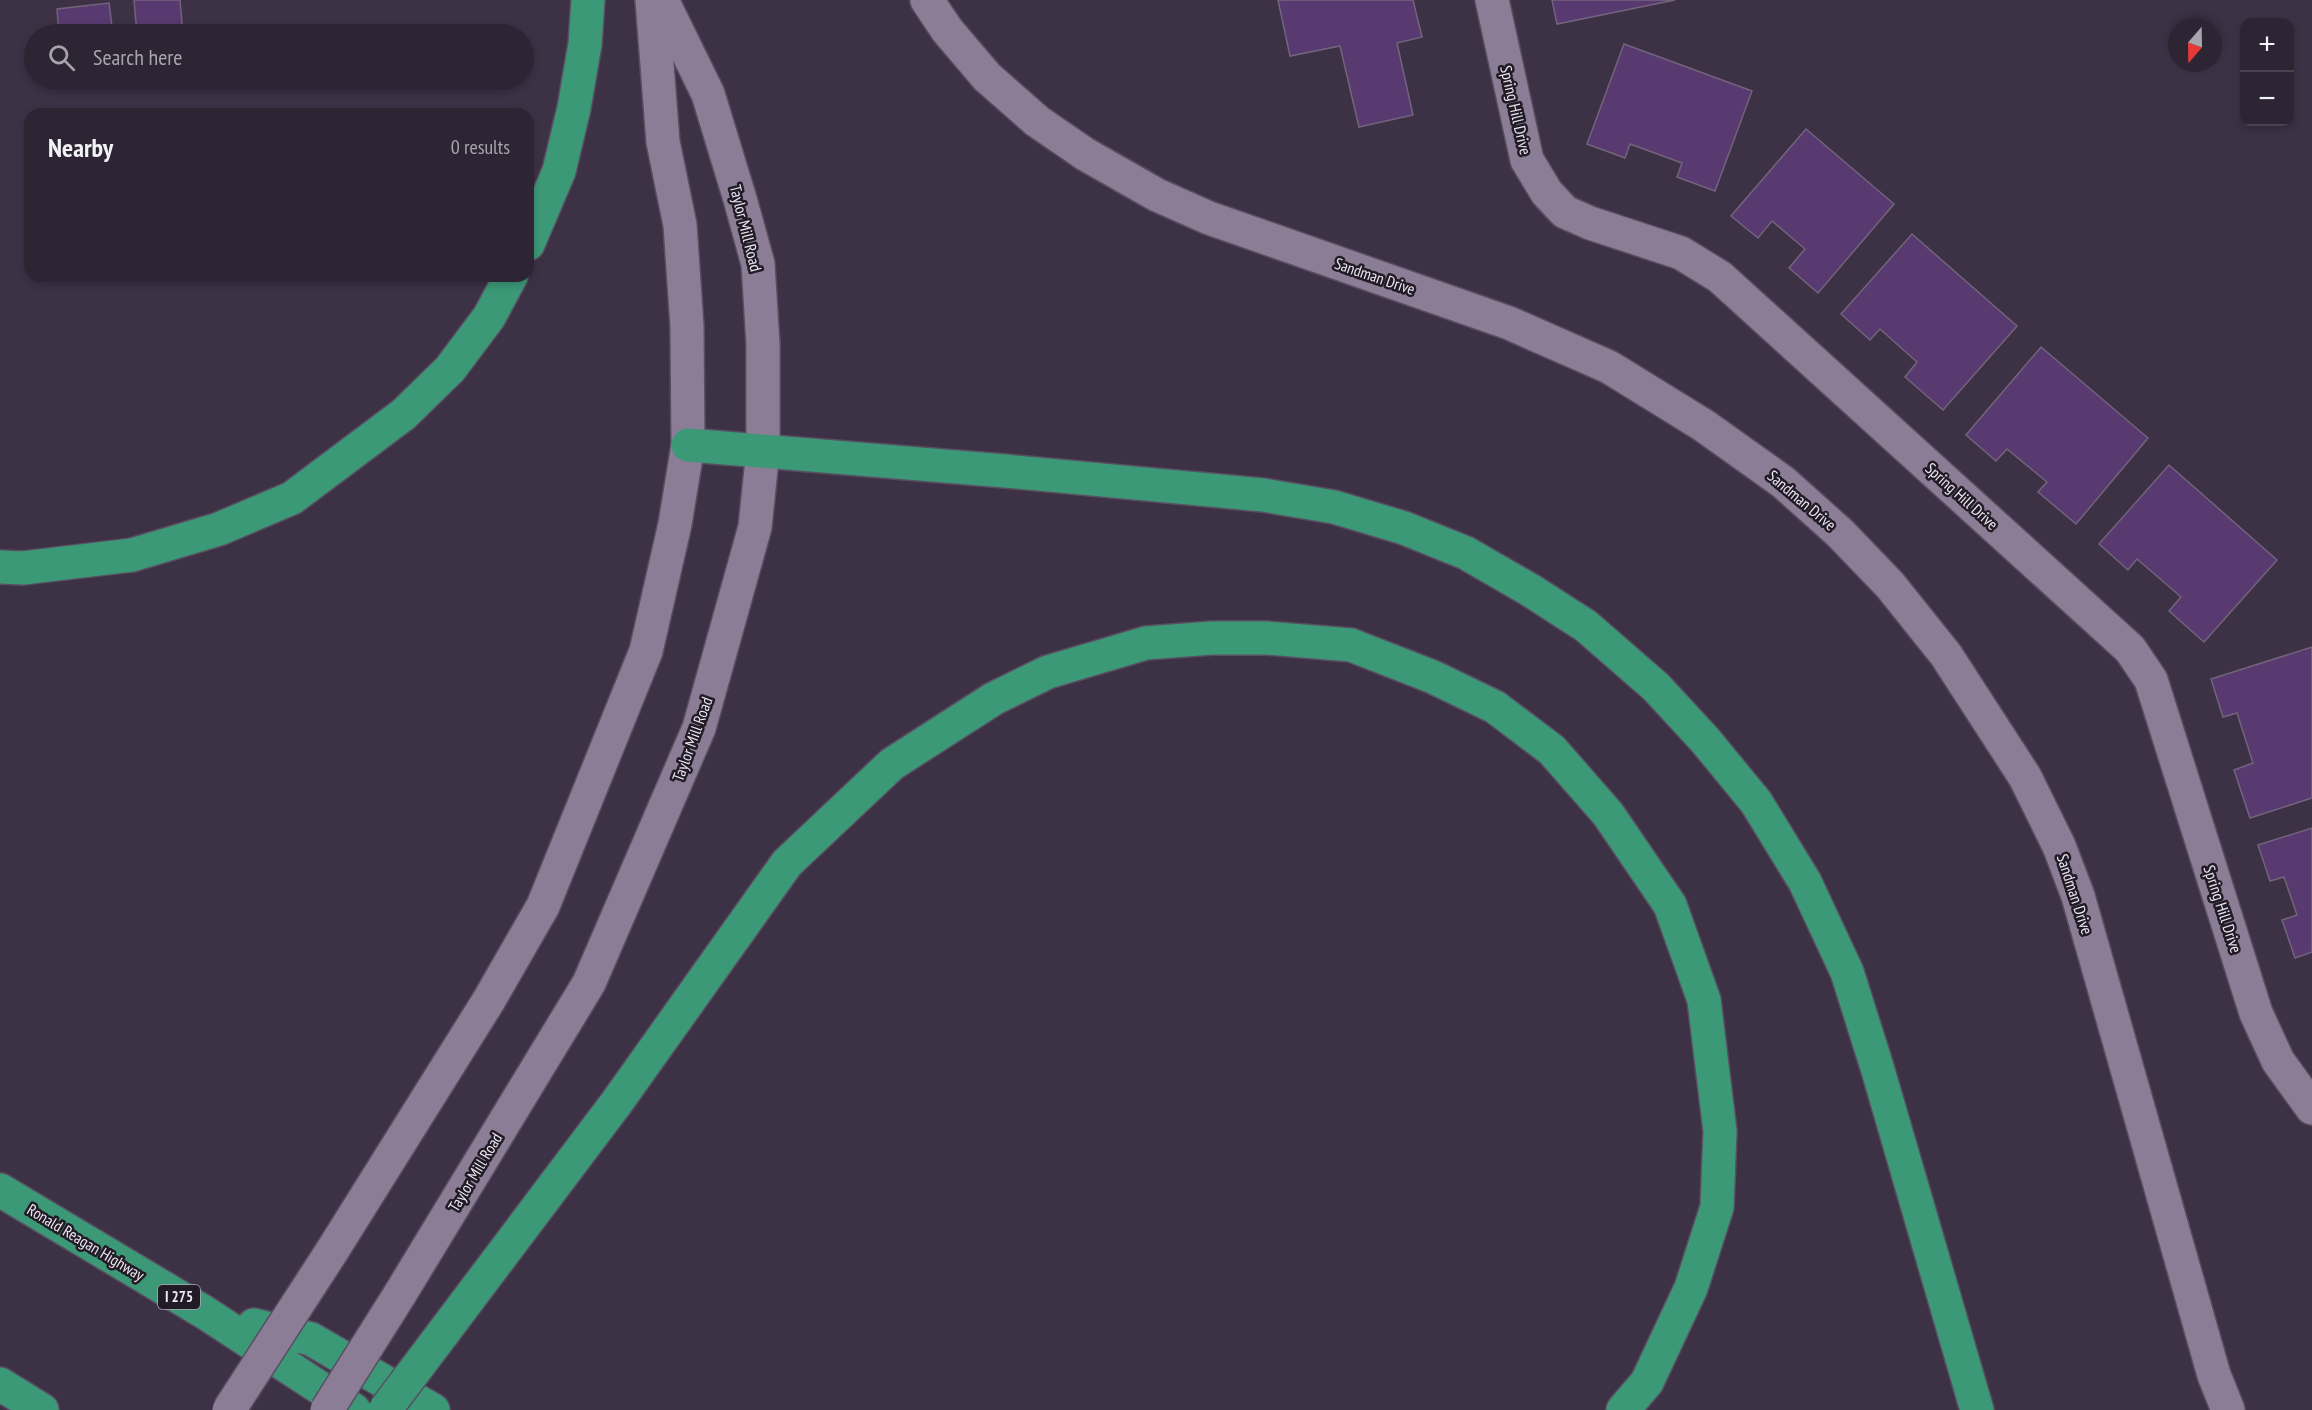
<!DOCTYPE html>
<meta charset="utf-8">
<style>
:root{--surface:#2e2534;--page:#362d3c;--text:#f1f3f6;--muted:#a7a5ac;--line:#49424f}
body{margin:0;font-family:"PT Sans Narrow",sans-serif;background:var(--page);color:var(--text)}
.controls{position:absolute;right:18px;top:18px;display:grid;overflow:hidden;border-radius:12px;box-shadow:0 3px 9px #0003}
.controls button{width:54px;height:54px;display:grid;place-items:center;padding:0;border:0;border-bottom:2px solid var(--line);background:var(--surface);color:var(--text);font:30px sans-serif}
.compass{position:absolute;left:2168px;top:18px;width:54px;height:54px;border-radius:50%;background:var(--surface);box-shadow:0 3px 9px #0003;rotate:200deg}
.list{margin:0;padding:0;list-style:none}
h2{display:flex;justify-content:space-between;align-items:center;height:78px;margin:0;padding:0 24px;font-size:26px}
h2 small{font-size:20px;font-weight:400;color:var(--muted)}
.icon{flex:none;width:33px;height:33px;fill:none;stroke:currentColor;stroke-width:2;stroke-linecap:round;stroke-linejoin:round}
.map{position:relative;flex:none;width:2312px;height:1410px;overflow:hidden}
.search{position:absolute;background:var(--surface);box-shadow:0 3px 9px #0003;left:24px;top:24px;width:510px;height:66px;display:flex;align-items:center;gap:15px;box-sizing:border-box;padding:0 21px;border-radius:33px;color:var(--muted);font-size:22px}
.panel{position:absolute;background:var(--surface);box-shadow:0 3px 9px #0003;left:24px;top:108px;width:510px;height:174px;border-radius:18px}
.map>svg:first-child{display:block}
.building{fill:#593a70;stroke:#71647c;stroke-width:1.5}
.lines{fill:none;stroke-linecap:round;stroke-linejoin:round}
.minor-casing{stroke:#584e60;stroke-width:36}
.secondary-casing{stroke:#584e60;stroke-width:36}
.motorway-casing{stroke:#584e60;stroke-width:36}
.minor{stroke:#8a7d95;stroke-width:33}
.secondary{stroke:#8a7d95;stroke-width:33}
.motorway{stroke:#3c9978;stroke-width:33}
.secondary-bridge-casing{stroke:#584e60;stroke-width:36;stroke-linecap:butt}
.motorway-bridge-casing{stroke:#584e60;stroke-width:36;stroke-linecap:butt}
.secondary-bridge{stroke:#8a7d95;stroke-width:33}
.motorway-bridge{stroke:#3c9978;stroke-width:33}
.labels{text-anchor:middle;stroke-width:5;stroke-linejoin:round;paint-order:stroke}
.shield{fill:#211b25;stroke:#b0a9b5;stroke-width:1.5}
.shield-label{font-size:15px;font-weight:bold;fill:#ede6f3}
.street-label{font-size:16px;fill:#ede6f3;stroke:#211b25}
</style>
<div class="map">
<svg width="2312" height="1410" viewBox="0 0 2312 1410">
<rect width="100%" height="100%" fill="#3d3146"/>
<!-- building -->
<path class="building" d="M134,0h46l3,34h-46z
M1278,0h135l9,37 -25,6 16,72 -54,12 -19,-81 -50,10z
M1552,0h123l-118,24z
M109,3l4,31h-54l-2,-25z
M1624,44l128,47 -37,100 -38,-14 5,-14 -52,-19 -5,14 -38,-14z
M1806,129l88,75 -76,89 -29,-25 16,-19 -33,-28 -14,17 -27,-22z
M1912,234l105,92 -74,84 -38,-33 12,-15 -37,-33 -10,11 -29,-26z
M2041,347l107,91 -72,86 -38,-32 9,-10 -40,-33 -11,12 -30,-26z
M2169,465l108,95 -73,82 -35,-31 12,-14 -44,-38 -9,11 -29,-26z
M2312,647v151l-62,20 -16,-48 19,-7 -16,-50 -14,4 -12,-38z
M2312,828v124l-17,6 -13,-38 15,-5 -13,-38 -14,4 -12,-36z"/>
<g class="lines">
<defs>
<path id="minor" d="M927,0l20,30 40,47 50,44 48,33 72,41 52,23 300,105 100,44 94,58 80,57 57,51 50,52 56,70 79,122 34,69 19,50 136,479 14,35
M1492,0l35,160 20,33 18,19 25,11 91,30 39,24 410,372 21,31 105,333 22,48 34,47"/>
<path id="secondary" d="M332,1251l157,-251 54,-94 103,-255 29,-127 13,-79 -1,-119 -7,-101 -17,-83 -11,-142
M400,1294l189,-311 110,-255 56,-201 8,-77v-106l-5,-80 -18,-65 -32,-105 -46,-94"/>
<path id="motorway" d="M528,244l31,-73 15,-63 11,-64 3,-44
M688,445l317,26 258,24 71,12 70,21 62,25 64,37 56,36 70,61 49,53 51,62 49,80 42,90 30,95 100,343
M0,567l23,1 109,-13 87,-26 73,-31 112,-84 46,-45 39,-52 22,-41
M0,1190l204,122 150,98
M254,1325l57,14 122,71
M443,1333l174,-231 170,-239 105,-99 101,-65 55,-27 98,-29 66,-5h55l84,7 82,32 62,30 57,43 56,64 62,91 34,95 16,131 -3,76 -26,81 -44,94 -24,28
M0,1384l42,26"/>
</defs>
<!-- minor casing -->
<use href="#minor" class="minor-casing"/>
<!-- secondary casing -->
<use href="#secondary" class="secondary-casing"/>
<!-- motorway casing -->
<use href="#motorway" class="motorway-casing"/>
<!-- minor -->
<use href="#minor" class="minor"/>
<!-- secondary -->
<use href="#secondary" class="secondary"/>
<!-- motorway -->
<use href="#motorway" class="motorway"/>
<defs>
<path id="secondary-bridge" d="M229,1410l103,-159
M327,1410l73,-116"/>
<path id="motorway-bridge" d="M385,1410l58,-77"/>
</defs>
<!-- secondary-bridge casing -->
<use href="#secondary-bridge" class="secondary-bridge-casing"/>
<!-- motorway-bridge casing -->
<use href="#motorway-bridge" class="motorway-bridge-casing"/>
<!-- secondary-bridge -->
<use href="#secondary-bridge" class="secondary-bridge"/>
<!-- motorway-bridge -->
<use href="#motorway-bridge" class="motorway-bridge"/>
</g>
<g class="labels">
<!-- shield labels -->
<rect class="shield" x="158" y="1285" width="42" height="24" rx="4.5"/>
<g class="shield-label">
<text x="179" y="1302">I 275</text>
</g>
<!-- street labels -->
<g class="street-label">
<text transform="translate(1516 110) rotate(77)" y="6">Spring Hill Drive</text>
<text transform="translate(746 228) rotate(76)" y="6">Taylor Mill Road</text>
<text transform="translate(1375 276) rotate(19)" y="6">Sandman Drive</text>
<text transform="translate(1962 496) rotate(42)" y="6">Spring Hill Drive</text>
<text transform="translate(1802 500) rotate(40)" y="6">Sandman Drive</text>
<text transform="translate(692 739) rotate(-70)" y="6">Taylor Mill Road</text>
<text transform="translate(2075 894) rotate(72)" y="6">Sandman Drive</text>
<text transform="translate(2223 909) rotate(72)" y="6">Spring Hill Drive</text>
<text transform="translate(475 1172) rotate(-59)" y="6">Taylor Mill Road</text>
<text transform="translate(86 1242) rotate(31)" y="6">Ronald Reagan Highway</text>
</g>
</g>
</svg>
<div class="controls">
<button>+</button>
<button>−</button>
</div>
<svg class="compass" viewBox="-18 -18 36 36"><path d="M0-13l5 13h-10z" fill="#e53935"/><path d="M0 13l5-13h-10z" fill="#a7a5ac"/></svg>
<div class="search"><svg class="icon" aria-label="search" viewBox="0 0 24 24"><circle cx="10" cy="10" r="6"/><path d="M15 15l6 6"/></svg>Search here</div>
<section class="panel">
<h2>Nearby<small>0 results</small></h2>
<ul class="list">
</ul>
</section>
</div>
